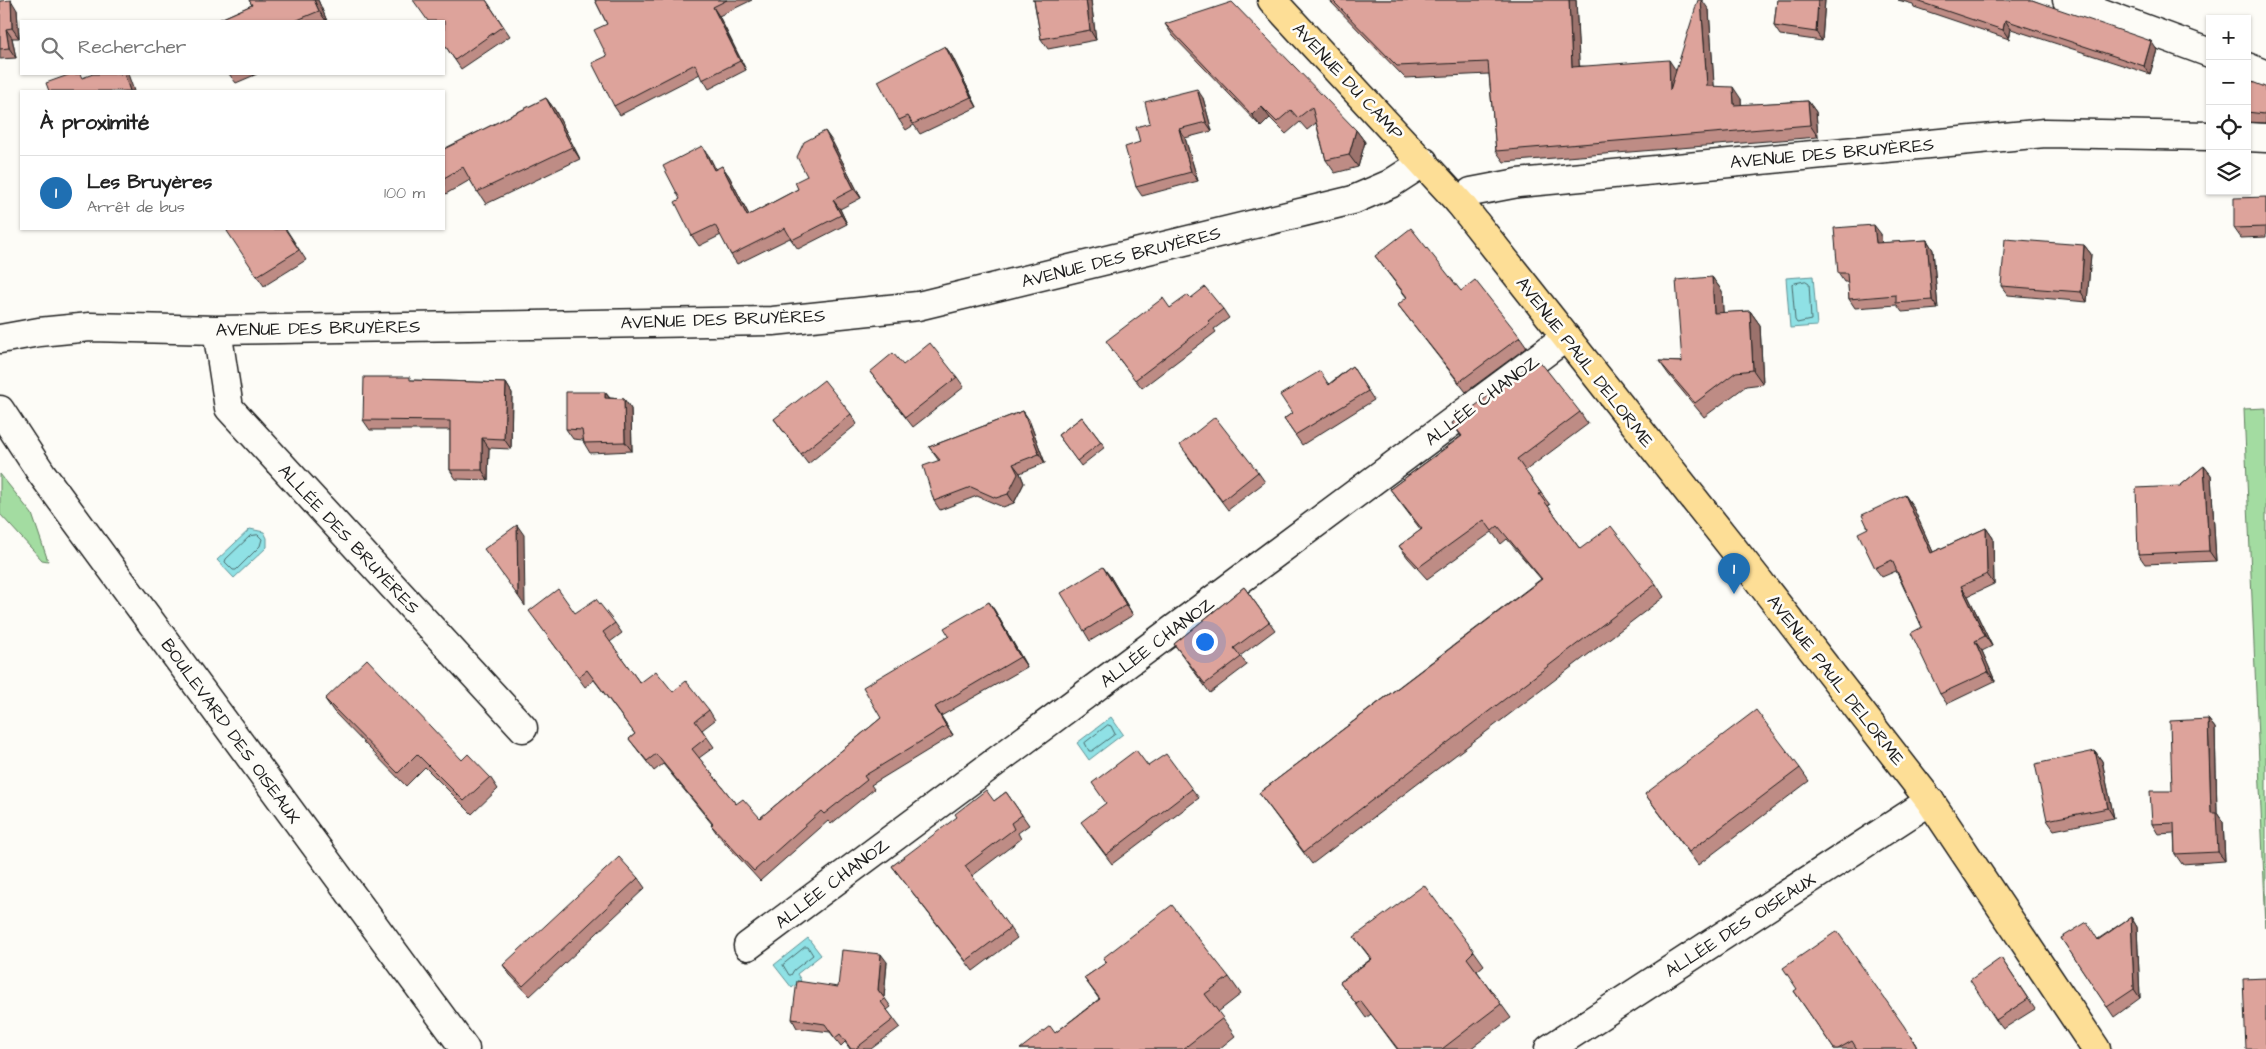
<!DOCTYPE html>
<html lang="fr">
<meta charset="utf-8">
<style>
:root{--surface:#fff;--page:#f2f2f2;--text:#222;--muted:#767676;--line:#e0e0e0;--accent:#1f6fb2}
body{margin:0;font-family:"Architects Daughter",sans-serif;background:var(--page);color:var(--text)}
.controls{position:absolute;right:15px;top:15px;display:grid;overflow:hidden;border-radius:0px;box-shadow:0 1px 4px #0004}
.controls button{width:45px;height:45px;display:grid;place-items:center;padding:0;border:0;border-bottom:1px solid var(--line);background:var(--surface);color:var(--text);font:25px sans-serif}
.you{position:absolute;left:1204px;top:641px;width:18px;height:18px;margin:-12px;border:4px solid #fff;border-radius:50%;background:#1a73e8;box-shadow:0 0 0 8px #1a73e833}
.badge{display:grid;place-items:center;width:32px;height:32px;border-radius:50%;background:var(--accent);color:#fff;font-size:16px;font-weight:700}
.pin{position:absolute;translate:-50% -41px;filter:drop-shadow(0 1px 2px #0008)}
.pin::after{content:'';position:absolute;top:26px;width:18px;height:15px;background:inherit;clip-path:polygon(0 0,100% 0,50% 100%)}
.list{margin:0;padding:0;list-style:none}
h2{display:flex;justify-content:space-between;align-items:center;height:65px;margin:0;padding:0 20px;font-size:21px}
h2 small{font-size:16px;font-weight:400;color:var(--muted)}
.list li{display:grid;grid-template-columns:32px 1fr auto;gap:15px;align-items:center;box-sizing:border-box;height:75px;padding:0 20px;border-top:1px solid var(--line)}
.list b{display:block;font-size:19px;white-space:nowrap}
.list p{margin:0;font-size:16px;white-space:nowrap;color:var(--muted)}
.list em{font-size:16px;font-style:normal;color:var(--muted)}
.icon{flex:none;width:28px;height:28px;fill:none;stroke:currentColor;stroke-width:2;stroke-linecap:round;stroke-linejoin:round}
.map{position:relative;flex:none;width:2266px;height:1049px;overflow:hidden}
.search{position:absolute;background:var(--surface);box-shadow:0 1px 4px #0004;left:20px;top:20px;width:425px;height:55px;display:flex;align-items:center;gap:12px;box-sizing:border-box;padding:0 18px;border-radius:0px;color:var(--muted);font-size:19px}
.panel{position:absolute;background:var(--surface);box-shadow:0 1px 4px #0004;left:20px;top:90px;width:425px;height:140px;border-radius:0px}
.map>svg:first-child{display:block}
.green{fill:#a3dca1;stroke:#607c5e}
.water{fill:#8fe1e5;stroke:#619295}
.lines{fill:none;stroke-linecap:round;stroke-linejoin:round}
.shore{stroke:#4a6b6c;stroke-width:1}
.minor-casing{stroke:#1c1c1c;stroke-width:31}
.major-casing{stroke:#1c1c1c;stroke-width:31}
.minor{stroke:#fdfcf7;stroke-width:28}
.major{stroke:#fdde96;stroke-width:28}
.wall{fill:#be8c85;stroke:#1c1c1c}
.shaded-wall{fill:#9b726c;stroke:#1c1c1c}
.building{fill:#dda39b;stroke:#1c1c1c}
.labels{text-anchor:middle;stroke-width:5;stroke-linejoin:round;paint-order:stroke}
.street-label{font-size:18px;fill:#1c1c1c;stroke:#fdfcf7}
</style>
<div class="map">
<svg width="2266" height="1049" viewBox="0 0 2266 1049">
<rect width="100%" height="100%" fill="#fdfcf7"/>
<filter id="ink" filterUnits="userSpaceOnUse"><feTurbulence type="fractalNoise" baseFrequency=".02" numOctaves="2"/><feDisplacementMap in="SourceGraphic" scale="10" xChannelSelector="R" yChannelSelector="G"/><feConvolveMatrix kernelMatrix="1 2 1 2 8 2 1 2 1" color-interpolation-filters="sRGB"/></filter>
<g filter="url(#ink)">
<!-- green -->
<path class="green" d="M2266,408v520l-22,-519z
M0,474l32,40 16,47 -6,-1 -42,-46z"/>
<!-- water -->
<path class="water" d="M1813,276l4,50 -27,2 -4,-50z
M250,529l14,3 3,6v9l-33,31 -17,-18z
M1111,717l12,17 -34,26 -12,-17z
M808,938l13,17 -24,19 4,6 -9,8 -18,-23z"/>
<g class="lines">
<!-- shore -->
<path class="shore" d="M1806,281l3,2 2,37 -14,3 -2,-3 -3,-36z
M258,535l4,4 -2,7 -24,24h-3l-8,-8 1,-3 24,-23z
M1108,725l3,1 4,8 -23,17h-3l-4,-8z
M805,947h3l5,8 -19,15 -3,5h-2l-6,-10z"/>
<defs>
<path id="minor" d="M2067,0l143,53
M2247,67l19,8
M2247,137l19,1
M1459,202l12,-10 47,-9 527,-50 165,3
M217,330l12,78 294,320
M0,339l39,-7 51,-5 127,3 556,-9 145,-15 435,-106 37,-16 34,-22
M0,410l42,64 423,575
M748,946l818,-609
M1549,1049l381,-248"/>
<path id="major" d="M1272,0l187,202 296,374 175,225 166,248"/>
</defs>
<!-- minor casing -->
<use href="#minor" class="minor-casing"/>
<!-- major casing -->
<use href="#major" class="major-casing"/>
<!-- minor -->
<use href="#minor" class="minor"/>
<!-- major -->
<use href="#major" class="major"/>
</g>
<!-- wall -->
<path class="wall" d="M249,0h69l9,21h-111l36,-16z
M486,0l24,36 -49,33 -17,-25z
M595,0h157l-33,16 27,54 -37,19 -9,-15 -80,41 -6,-9 -7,-50v-32z
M1032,0h59l5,40 -48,9 -7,-10 -7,-39z
M1329,0h247l3,66 97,5 33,-61 5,77 27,12v6l67,-4 8,11 2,25 -314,25 -8,-11 -7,-77 -84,4z
M1777,0h48l-3,41 -42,-6 -6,-9z
M1898,0h134l125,50 -7,24 -139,-45 -2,10 -95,-32 -1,-3z
M0,1l17,9 2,28h-7l4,20 -16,1z
M1165,24l191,106 9,12 -7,25 -23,6 -9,-13 -10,-37 -9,7 -7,-8 -14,12 -16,-16 -9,9 -88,-91z
M945,46l7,10 25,51 -57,27 -6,-9 -8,5 -7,-10z
M229,74h28l-21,9z
M2247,80l19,9v34l-19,-1z
M546,98l9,12 25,49 -94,45 -16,-24 -26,15v-46z
M1203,98l9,33 -27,7 13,43 -56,15 -6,-9 4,-45 10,-19z
M832,141l29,57 -21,11 7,15 -49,25 -8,-11 -53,26 -6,-9 -10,-20 -22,11 -7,-10 -12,-37 29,-43 7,14 6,-4 7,10 20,39 49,-26z
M2266,197v40l-25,1 -7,-10z
M230,229h56l20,31 -42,26 -7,-10z
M1881,234v9l46,-3 6,10 5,59 -36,3 -5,-7 -42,3 -6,-9 -1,-17h-4l-6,-9z
M2084,245l7,9 -4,48 -79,-7 -7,-9z
M1375,256l86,35 59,46 7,10 -61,45 -61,-78 -7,-9 9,-7z
M1712,277l10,14 1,22 27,-2 10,14 3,59 -17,2 -42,31 -35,-42 -10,-14 23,1z
M1191,298l32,11 6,9 -15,11 2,3 -74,56 -30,-38 58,-42z
M903,365l54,12 7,10 -51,40 -43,-55z
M1352,366l22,34 -72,45 -18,-26z
M411,380l95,3 6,10 -1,56 -22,-1 -1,32 -32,-1 -6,-9v-40h-80l-7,-10z
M605,392l5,6 14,1 7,10 1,42 -42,2 -6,-10 -1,-3 -10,-1 -7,-10z
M1023,411l6,9 16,43 -25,10 4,10 -10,20 -11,4 -26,-11 -37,14 -6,-9 5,-40 -10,-14z
M1580,412l8,12 -63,47 25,34 -2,1 32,43 76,35 8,13 -352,267 -53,-71 282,-214 -34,-40 -6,5 -9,-12 -65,47 -19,-21 -9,-12 22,-16 -31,-41 71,-53 -9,-13z
M851,414l6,10 -49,40 -34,-45z
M1082,417l23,30 -24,19 -23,-31z
M1186,454l72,18 7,10 -37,28z
M2204,466l7,9 5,86 -71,3 -7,-10 42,-68z
M1905,495l7,10 21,47 53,-24 7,10 1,46 -26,12 24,50 -10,5 13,30 -48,23 -7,-10 -18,-67 -26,-56 -14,6 -7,-9z
M1110,576l23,39 -43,26 -6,-10z
M1244,587l31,43 -35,26 7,9 -37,28 -36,-49z
M989,602l6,9 32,56 -86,49 12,19 -82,50 3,4 -43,35 -3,-3 -68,60 -42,-46 -7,-10 1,-1 -49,-60 -9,7 -25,-32 6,-5 -41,-54 -9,7 -49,-67 39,-7 40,10 7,10 -12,9 30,41 33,9 36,18 6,10 -13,10 12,17 -15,11 37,46 24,14 121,-100 68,-82z
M325,699l137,61 28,17 8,12 -26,25 -47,-47 -19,19 -72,-74z
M2208,719l7,9 2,85 6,9 2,39 -43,3 -7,-10 -1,-21 -16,1 -6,-10 20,-33z
M2095,751l7,10 12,57 -60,12 -7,-10z
M1800,768l9,13 -111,84 -53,-71z
M1192,789l7,9 -87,66 -25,-33 19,-28z
M1006,792l23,33 -11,8 3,6 -49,37 45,62 -44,33 -81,-105 102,-65z
M638,878l7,10 -115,108 -20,-21 -7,-10z
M2131,917l6,10 3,71 -26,19 -53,-79 37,1z
M1354,937l120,14 10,14 -7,6 34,47 -41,31h-73l-26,-35 -5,4 -26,-36 31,-23z
M1103,958l126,19 12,17 -23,18 17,24 -16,13h-199l35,-16 44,-34 -15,-21 22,-15z
M2001,958l34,51 -32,20 -7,-9z
M887,962l-3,35 7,10 -4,3 13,17 -29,22h-21l-5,-7 -4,4 -11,-14 -33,-4 -5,-9 46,-32z
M1794,991l117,45 7,13h-84z"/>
<!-- shaded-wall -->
<path class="shaded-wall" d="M11,0l6,10 2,28 -7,-10z
M314,0h4l9,21h-1l-7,-10z
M1086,0h5l5,40 -6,-10z
M1569,0h7l4,79 -8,-12z
M1701,0h1l7,10 6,88 -8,-12z
M1818,0h7l-3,41 -6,-9z
M713,7l6,9 27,54 -6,-9z
M2005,20l6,9 -2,10 -6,-9z
M6,29l6,9 4,20 -7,-10z
M2151,41l6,9 -7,24 -6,-8z
M945,46l7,10 25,51 -6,-10z
M1669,60l8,12 -7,18z
M124,74h4l6,17h-4z
M1733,87l8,12 1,17 -8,-11z
M1197,89l6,9 9,33 -6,-9z
M546,98l9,12 25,49 -8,-12z
M1808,101l8,11 2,25 -8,-12z
M1261,106l9,12 -9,9 -9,-12z
M1179,129l6,9 13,43 -7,-9z
M1356,130l9,12 -7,25 -9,-12z
M825,131l7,10 29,57 -7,-9z
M702,146l7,10 12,24 -7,-10z
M722,166l7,10 25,49 -7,-9z
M833,200l7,9 7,15 -6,-9z
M1874,225l7,9 1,18 -6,-9z
M1927,240l6,10 5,59 -6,-9z
M2084,245l7,9 -4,48 -6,-10z
M1712,277l10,14 2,36 -10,-14z
M1750,311l10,14 3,59 -10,-14z
M506,383l6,10 -1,56 -7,-10z
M605,392l7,10 -7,-4z
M624,399l7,10 1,42 -7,-9z
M1023,411l6,9 16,43 -6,-9z
M482,438l7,10 -1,32 -6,-10z
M1013,464l7,9 4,10 -10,20 -6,-9z
M2204,466l7,9 5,86 -7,-10z
M1905,495l7,10 26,58 -7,-10z
M517,525l7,10 1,71 -7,-10z
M1986,528l7,10 1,46 -7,-10z
M1103,567l7,9 23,39 -7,-10z
M1961,586l7,10 24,50 -7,-10z
M989,602l6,9 32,56 -7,-10z
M1975,641l7,10 13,30 -7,-9z
M935,707l6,9 12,19 -7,-9z
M2208,719l7,9 2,85 6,9 2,39 -7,-9 -7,-39z
M2095,751l7,10 12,57 -6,-10z
M2131,917l6,10 3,71 -6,-9z
M881,954l6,8 -3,36 -6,-8z"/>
<!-- building -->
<path class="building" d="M11,0l1,28 -6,1 3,19 -9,1v-48z
M249,0h65l5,11 -24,10h-79l36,-16z
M413,0h73l17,26 -48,34 -11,-16v-23h-16z
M595,0h132l-14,7 27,54 -38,19 -7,-16 -81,42 -22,-43 15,-7 -13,-26 13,-6z
M1034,0h52l4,30 -49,9z
M1332,0h237l3,67 97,-7 1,30 28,-90h3l6,86 26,1 1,18 74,-4 2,24 -314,26 -8,-89 -91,4z
M1777,0h41l-2,32 -42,-6z
M1914,0h118l119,41 -7,25 -139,-46 -2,10z
M1232,2l124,128 -7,25 -23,5 -14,-53 -14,11 -7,-8 -14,12 -16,-16 -9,9 -87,-91z
M945,46l26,51 -58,27 -5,-8 -9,4 -21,-39z
M71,74h9l2,4 11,-4h31l6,17h-81l-3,-8z
M2247,80l18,7 1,2v24l-2,1 -17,-2z
M1197,89l9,33 -27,7 12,43 -55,15 -11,-40 15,-5 -4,-15 14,-4 -5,-21z
M546,98l26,49 -95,45 -14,-25 -19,11v-29z
M825,131l29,58 -21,11 8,15 -49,25 -7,-12 -54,27 -16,-30 -23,11 -17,-34 5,-3 -17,-33 39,-20 12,24 8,-4 25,50 51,-27 -3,-7 12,-6 -10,-19 7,-15z
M2266,197v30l-32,1v-30z
M1874,225l2,18 51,-3 5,60 -36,3v-8l-47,4 -2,-26h-9l-4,-45z
M1411,228l50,63 14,-11 45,57 -61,45 -61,-77 9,-8 -32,-41z
M230,229h55l14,21 -42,26 -30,-45z
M2005,239l79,6 -3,47 -80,-6z
M1712,277l2,36 36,-2 3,59 -17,2 -41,31 -36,-42 23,1 -6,-82z
M1205,287l18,22 -15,12 2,2 -75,57 -29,-39 57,-43 7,10 18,-13 3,3z
M930,343l27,34 -51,40 -36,-45 23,-19 10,12z
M1538,359l42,53 -63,47 24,34 -2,1 41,55 31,-23 45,58 -352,268 -45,-59 283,-214 -44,-53 -6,5 -8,-11 -65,47 -20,-21 23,-17 -32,-40 72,-53 -10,-13z
M1352,366l16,25 -73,44 -11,-16 8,-6 -12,-18 40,-24 9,14z
M364,377h46v3l96,3 -2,56 -22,-1v32h-32v-49l-87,-1z
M824,380l27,34 -50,40 -27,-35z
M566,392h39v6l19,1 1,43 -41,1 -2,-13 -16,-1z
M1023,411l16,43 -26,10 5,10 -10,20 -12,4 -25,-11 -37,14 -11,-35 17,-6 -11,-13z
M1082,417l19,25 -24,19 -19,-26z
M1215,417l43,55 -36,29 -42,-56z
M2204,466l5,85 -71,3 -2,-66 44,-2z
M1905,495l26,58 55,-25 1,46 -26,12 24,50 -10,5 13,31 -48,22 -29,-61 11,-6 -30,-67 -17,8 -17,-35 10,-5 -6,-13z
M517,525l1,71 -34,-47z
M1103,567l23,38 -42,26 -23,-38z
M1244,587l25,35 -35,26 7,9 -36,27 -31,-40z
M558,589l17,24 21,-14 19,24 -12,9 37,51 16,-12 17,21 13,-11 23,29 -14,11 12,16 -15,12 44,55 7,-5 17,19 121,-100 -18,-31 86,-51 -5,-8 45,-26 31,55 -85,50 11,19 -82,50 3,4 -43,34 -3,-3 -67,60 -43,-46 2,-1 -57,-70 -9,7 -18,-22 6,-5 -48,-64 -9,7 -49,-66z
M367,659l95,101 6,-6 22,23 -26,24 -47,-47 -19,19 -73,-74z
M1756,710l44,58 -111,84 -44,-58z
M2208,719l3,94h5l2,39 -43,2 -1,-31 -22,1 -2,-33h22l-2,-70z
M1136,750l12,16 18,-12 26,35 -86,66 -25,-33 25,-19 -14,-20z
M2095,751l13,57 -61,12 -12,-56z
M986,790l8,11 12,-9 16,23 -11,8 3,6 -49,37 45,62 -44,33 -74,-95 65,-49 -2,-3z
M619,857l19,21 -115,108 -20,-21z
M1424,885l50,66 -7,7 34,46 -59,45h-44l-37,-48 -5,3 -16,-22 32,-23 -18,-22z
M1172,905l57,72 -24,17 18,24 -40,31h-163l30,-23 5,7 45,-34 -16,-21 23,-16 -4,-4z
M2131,917l3,72 -27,18 -46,-69 26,-16 11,18z
M1837,931l67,95 14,23h-61l-5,-8 -14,8h-4l-40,-58 3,-2 -14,-21z
M842,950l39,4 -3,36 7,9 -4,3 13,17 -39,30h-4l-11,-15 -5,4 -10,-14 -33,-5 5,-38 41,6z
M2001,958l27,41 -32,21 -26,-40z
M2266,978v71h-20l-3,-70z"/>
</g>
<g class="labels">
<!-- street labels -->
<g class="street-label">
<text transform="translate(1348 81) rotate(47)" y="6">AVENUE DU CAMP</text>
<text transform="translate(1832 153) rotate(-5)" y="6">AVENUE DES BRUYÈRES</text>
<text transform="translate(1121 257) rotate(-14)" y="6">AVENUE DES BRUYÈRES</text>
<text transform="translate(723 319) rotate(-2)" y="6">AVENUE DES BRUYÈRES</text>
<text transform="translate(318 328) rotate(-1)" y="6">AVENUE DES BRUYÈRES</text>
<text transform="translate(1585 362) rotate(52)" y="6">AVENUE PAUL DELORME</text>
<text transform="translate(1482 400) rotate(-37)" y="6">ALLÉE CHANOZ</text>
<text transform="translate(349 539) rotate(47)" y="6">ALLÉE DES BRUYÈRES</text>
<text transform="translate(1157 642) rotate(-37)" y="6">ALLÉE CHANOZ</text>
<text transform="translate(1836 680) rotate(52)" y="6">AVENUE PAUL DELORME</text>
<text transform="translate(231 731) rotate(54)" y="6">BOULEVARD DES OISEAUX</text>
<text transform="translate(832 883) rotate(-37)" y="6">ALLÉE CHANOZ</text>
<text transform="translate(1740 925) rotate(-33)" y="6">ALLÉE DES OISEAUX</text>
</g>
</g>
</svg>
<div class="controls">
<button>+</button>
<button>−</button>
<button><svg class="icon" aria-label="locate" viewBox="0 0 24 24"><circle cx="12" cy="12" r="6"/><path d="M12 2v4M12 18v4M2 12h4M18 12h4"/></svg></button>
<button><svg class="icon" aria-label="layers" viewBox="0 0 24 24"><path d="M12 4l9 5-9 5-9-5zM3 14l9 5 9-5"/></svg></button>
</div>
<div class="you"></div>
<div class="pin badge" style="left:1734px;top:594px">1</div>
<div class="search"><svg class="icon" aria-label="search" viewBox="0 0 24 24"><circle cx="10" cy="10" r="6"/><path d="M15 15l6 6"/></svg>Rechercher</div>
<section class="panel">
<h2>À proximité<small></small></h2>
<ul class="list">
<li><span class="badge">1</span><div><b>Les Bruyères</b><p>Arrêt de bus</p></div><em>100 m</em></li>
</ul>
</section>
</div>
